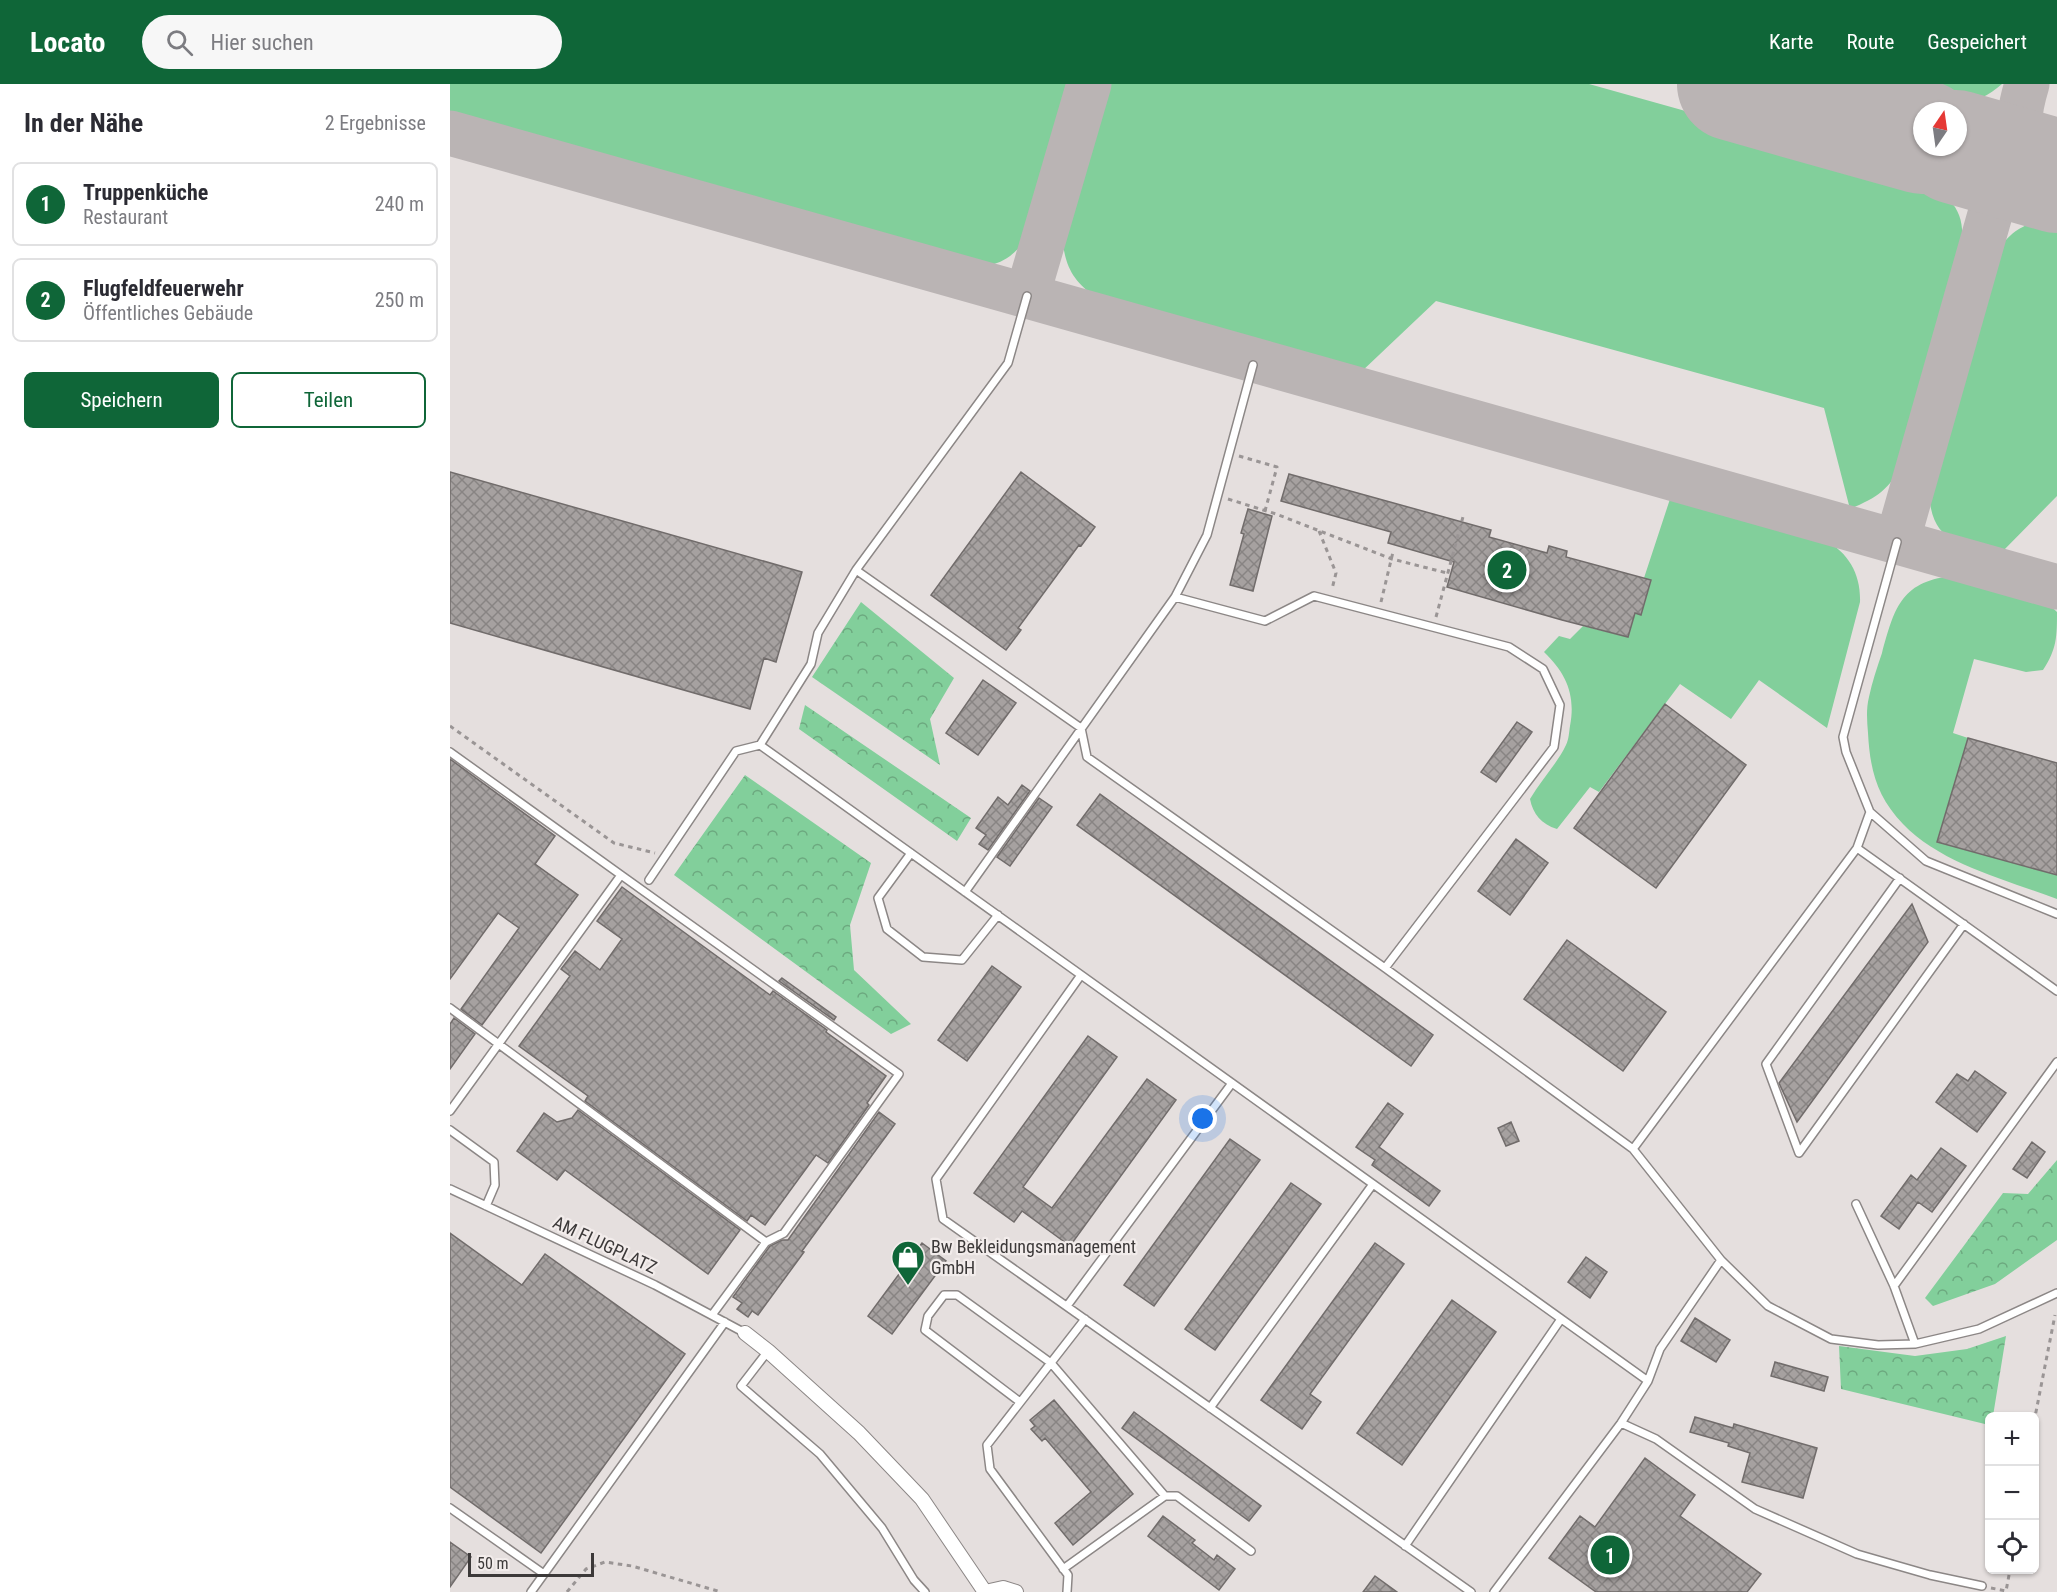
<!DOCTYPE html>
<html lang="de">
<meta charset="utf-8">
<style>
:root{--surface:#fff;--page:#f7f7f7;--text:#2b2b33;--muted:#7c7c81;--line:#e1e1e2;--accent:#0f6638}
body{margin:0;font-family:"Roboto Condensed",sans-serif;background:var(--page);color:var(--text)}
.controls{position:absolute;right:18px;bottom:18px;display:grid;overflow:hidden;border-radius:9px;box-shadow:0 2px 4px #0004}
.controls button{width:54px;height:54px;display:grid;place-items:center;padding:0;border:0;border-bottom:2px solid var(--line);background:var(--surface);color:var(--text);font:30px sans-serif}
.compass{position:absolute;left:1463px;top:18px;width:54px;height:54px;border-radius:50%;background:var(--surface);box-shadow:0 2px 4px #0004;rotate:13deg}
.scale{position:absolute;left:18px;bottom:15px;width:126px;box-sizing:border-box;padding-left:6px;border:3px solid #3c3939;border-top:0;font-size:16px;line-height:21px;white-space:nowrap;color:#3c3939;-webkit-text-stroke:4px #f2eceb;paint-order:stroke}
.you{position:absolute;left:753px;top:1035px;width:21px;height:21px;margin:-15px;border:4px solid #fff;border-radius:50%;background:#1a73e8;box-shadow:0 0 0 9px #1a73e833}
.badge{display:grid;place-items:center;width:39px;height:39px;border-radius:50%;background:var(--accent);color:#fff;font-size:20px;font-weight:700}
.pin{position:absolute;translate:-50% -50%;border:3px solid #fff;box-shadow:0 2px 6px #0006}
.list{margin:0;padding:0;list-style:none}
h2{display:flex;justify-content:space-between;align-items:center;height:78px;margin:0;padding:0 24px;font-size:26px}
h2 small{font-size:20px;font-weight:400;color:var(--muted)}
.list li{display:grid;grid-template-columns:39px 1fr auto;gap:18px;align-items:center;box-sizing:border-box;height:84px;margin:0 12px 12px;padding:0 12px;border:2px solid var(--line);border-radius:9px}
.list b{display:block;font-size:22px;white-space:nowrap}
.list p{margin:0;font-size:20px;white-space:nowrap;color:var(--muted)}
.list em{font-size:20px;font-style:normal;color:var(--muted)}
.actions{display:flex;gap:12px;padding:18px 24px}
.actions a{flex:1;padding:14px 0;border:2px solid var(--accent);border-radius:9px;text-align:center;font-size:21px;color:var(--accent)}
.actions .main{background:var(--accent);color:#fff}
.icon{flex:none;width:33px;height:33px;fill:none;stroke:currentColor;stroke-width:2;stroke-linecap:round;stroke-linejoin:round}
.map{position:relative;flex:none;width:1607px;height:1508px;overflow:hidden}
header{display:flex;align-items:center;gap:36px;box-sizing:border-box;height:84px;padding:0 30px;background:var(--accent);color:#fff}
header strong{font-size:28px}
nav{display:flex;gap:33px;margin-inline-start:auto;font-size:21px}
.search{width:420px;height:54px;background:var(--page);display:flex;align-items:center;gap:15px;box-sizing:border-box;padding:0 21px;border-radius:33px;color:var(--muted);font-size:22px}
main{display:flex}
aside{flex:1;background:var(--surface)}
.map>svg:first-child{display:block}
.grass{fill:#82cf9b}
.forest{fill:url(#forest-crowns)}
.lines{fill:none;stroke-linecap:round;stroke-linejoin:round}
.taxiway{stroke:#bab4b4;stroke-width:45}
.runway{stroke:#bab4b4;stroke-width:114}
.building{fill:url(#building-cross-hatch);stroke:#716c6b;stroke-width:1.5}
.lane-casing{stroke:#8c8786;stroke-width:10}
.street-casing{stroke:#8c8786;stroke-width:16}
.path{stroke:#9a9595;stroke-width:3;stroke-dasharray:4.5 4.5;stroke-linecap:butt}
.lane{stroke:#fff;stroke-width:7}
.street{stroke:#fff;stroke-width:14}
.labels{text-anchor:middle;stroke-width:4.5;stroke-linejoin:round;paint-order:stroke}
.street-label{font-size:18px;fill:#3c3939;stroke:#f2eceb}
.poi-label{font-size:18px;fill:#3c3939;stroke:#f2eceb;text-anchor:start}
</style>
<header>
<strong>Locato</strong>
<div class="search"><svg class="icon" aria-label="search" viewBox="0 0 24 24"><circle cx="10" cy="10" r="6"/><path d="M15 15l6 6"/></svg>Hier suchen</div>
<nav><a>Karte</a><a>Route</a><a>Gespeichert</a></nav>
</header>
<main>
<aside>
<h2>In der Nähe<small>2 Ergebnisse</small></h2>
<ul class="list">
<li><span class="badge">1</span><div><b>Truppenküche</b><p>Restaurant</p></div><em>240 m</em></li>
<li><span class="badge">2</span><div><b>Flugfeldfeuerwehr</b><p>Öffentliches Gebäude</p></div><em>250 m</em></li>
</ul>
<div class="actions"><a class="main">Speichern</a><a>Teilen</a></div>
</aside>
<div class="map">
<svg width="1607" height="1508" viewBox="0 0 1607 1508">
<defs>
<pattern id="forest-crowns" width="20" height="18" patternUnits="userSpaceOnUse" patternTransform="scale(1.5)"><rect width="20" height="18" fill="#82cf9b"/><path d="M2 6a3 3 0 1 1 6 0M12 15a3 3 0 1 1 6 0" fill="none" stroke="#6ca97f"/></pattern>
<pattern id="building-cross-hatch" width="8" height="8" patternUnits="userSpaceOnUse" patternTransform="scale(1.5)"><rect width="8" height="8" fill="#a6a1a0"/><path d="M0 0l8 8M0 8l8-8" fill="none" stroke="#888483"/></pattern>
</defs>
<rect width="100%" height="100%" fill="#e5dfde"/>
<!-- grass -->
<path class="grass" d="M0,0h621l-44,153c-10,16 -23,26 -41,29l-536,-152z
M654,0h485l329,92c20,12 43,27 44,53 1,7 -1,16 -2,24l-57,209c-14,28 -25,35 -53,47l-26,-101 -388,-107 -76,72 -263,-75c-26,-18 -33,-34 -35,-65z
M1436,0h116c-13,11 -27,19 -44,20z
M1595,134l12,1v277l-57,58c-41,-12 -68,-10 -71,-61l66,-239c16,-23 24,-27 50,-36z
M1224,411l151,45c24,13 36,35 35,62l-33,126 -68,-48 -28,39 -51,-35 -81,108 -9,-5 -33,42c-16,-5 -24,-15 -27,-30 11,-19 27,-35 36,-54 3,-6 3,-13 4,-19 6,-31 -4,-53 -26,-74l15,-16 11,3 13,-13 45,11 7,-24 6,1 10,-34 -7,-2 26,-79z
M1501,492l94,25 12,11c0,24 0,37 -14,58l-17,2 -52,-13 -21,74 15,5 -31,104 120,33v24c-50,-19 -116,-35 -154,-75 -26,-27 -33,-54 -35,-91 -1,-12 -2,-24 1,-36 3,-15 8,-29 13,-44 12,-43 18,-71 69,-77z"/>
<!-- forest -->
<path class="forest" d="M411,518l93,76 -24,41 10,46 -128,-88z
M355,621l166,113 -14,23 -158,-112z
M295,691l126,88 -21,62 4,45 57,54 -20,10 -217,-159z
M1607,1076v80l-62,44 -62,22 -8,-8 78,-105 25,1z
M1556,1252l-13,80h-3l-1,9 -148,-36 -2,-43 76,10 52,-7z"/>
<g class="lines">
<!-- taxiway -->
<path class="taxiway" d="M1577,0c-13,43 -12,67 30,91
M0,49l1607,454
M1502,63c29,16 40,30 39,64
M577,212l62,-212
M1447,458l94,-331c17,-30 32,-36 66,-34"/>
<!-- runway -->
<path class="runway" d="M1284,0l188,53
M1506,63l101,29"/>
</g>
<!-- building -->
<path class="building" d="M0,388l352,100 -26,90 -12,-4 -14,51 -300,-86z
M571,388l74,55 -14,19 -2,-1 -61,83 3,2 -15,20 -75,-55z
M839,390l202,56 -2,7 58,16 2,-7 18,5 -1,6 85,23 -10,35 -6,-2 -7,24 -66,-17 -115,-33 7,-25 -66,-19 3,-11 -110,-31z
M798,425l24,7 -19,75 -23,-6 14,-51 -3,-1z
M533,596l33,23 -38,52 -32,-22z
M1215,620l81,61 -90,123 -82,-60z
M1067,638l15,10 -36,50 -15,-10z
M1518,654l89,25v112l-120,-33z
M0,675l105,77 -20,28 43,31 -96,130 -21,-16 58,-81 -21,-15 -48,66z
M572,701l8,6 -42,59 -9,-6 7,-9 -10,-7 22,-31 10,8z
M650,710l333,241 -22,31 -334,-241z
M589,714l13,9 -42,59 -13,-9z
M1066,755l32,24 -38,52 -32,-24z
M172,803l148,108 3,-4 54,39 -1,2 60,44 -19,27 2,2 -41,58 -12,-8 -51,70 -14,-10 -4,6 -162,-120 3,-5 -69,-50 51,-70 -9,-7 14,-18 25,19 22,-31 -25,-18z
M1462,820l16,38 -131,180 -18,-39z
M1117,856l99,72 -43,59 -99,-72z
M542,882l29,21 -54,74 -29,-21z
M332,894l54,39 -2,3 -55,-39z
M4,934l21,16 -25,35v-45z
M638,952l29,21 -94,130 29,21 95,-129 29,21 -106,146 -48,-35 -8,11 -40,-29z
M1525,987l31,22 -29,39 -41,-30 21,-28 11,7z
M938,1019l15,11 -24,33 61,44 -11,15 -57,-41 3,-5 -19,-13z
M128,1026l162,120 -32,44 -143,-104 -8,10 -40,-29 27,-38 13,9 15,-4z
M429,1028l16,12 -93,127 2,1 -46,63 -6,-4 -4,6 -11,-8 5,-6 -9,-6 37,-51 12,-6h6z
M1061,1038l8,19 -13,5 -8,-18z
M780,1055l30,21 -106,146 -30,-21z
M1582,1058l13,10 -18,26 -14,-9z
M1491,1064l25,18 -34,46 -14,-10 -19,27 -18,-13 30,-41 6,5z
M841,1099l30,21 -106,146 -30,-21z
M0,1149l72,52 23,-31 140,100 -144,199 -91,-66z
M472,1159l24,18 -54,73 -24,-18z
M925,1159l29,21 -94,130 11,8 -19,27 -41,-29z
M1136,1173l21,15 -17,26 -22,-16z
M1002,1216l44,32 -94,133 -45,-32z
M1245,1234l35,22 -14,22 -35,-21z
M1325,1278l53,15 -4,14 -53,-15z
M604,1316l79,94 -60,51 -18,-22 36,-31 -46,-54 -3,3 -11,-12 4,-3 -5,-6z
M684,1328l127,94 -12,15 -127,-93z
M1245,1333l38,11 1,-4 83,24 -14,50 -61,-16 8,-29 -22,-7 1,-3 -39,-11z
M1195,1374l50,37 -15,21 81,58 -14,18h-151l-47,-34 31,-42 15,11z
M713,1432l32,24 -3,3 22,17 3,-5 18,14 -16,21 -71,-54z
M0,1458l21,15 -21,30z
M925,1492l22,16h-34z"/>
<g class="lines">
<defs>
<path id="lane" d="M577,212l-19,67 -152,207 -38,63 -7,31 -51,81 888,636
M1447,458l-54,195 3,15 24,60 56,49 131,53
M406,486l225,158 6,29 298,211 248,181 88,111 47,46 63,33 47,6 37,-1 64,-15 78,-36
M725,513l90,24 49,-25 195,51 34,22 17,36 -6,42 -169,221
M0,668l171,123 -171,236
M1407,764l200,143
M461,769l-33,45 9,31 36,28 39,3 36,-45
M171,791l278,199 -115,159 -18,9
M1450,794l-134,186 33,89 165,-229
M199,796l87,-129 24,-6
M515,808l210,-295 32,-62 46,-170
M631,891l-145,204 7,40 528,373
M0,924l316,234 -54,73
M0,1046l44,32 1,23 -9,21
M1183,1065l224,-301 13,-36
M0,1105l205,96 90,48
M1406,1120l38,82 21,58
M1444,1202l163,-224
M617,1222l165,-223
M318,1267l-27,35 79,68 62,74 32,52 11,12
M570,1318l-95,-72 3,-14 16,-21h13l94,68 114,133 -102,73
M760,1324l163,-224
M1171,1339l35,16 99,70 102,45 73,21 52,11
M715,1412h12l74,55
M0,1424l94,66 181,-252
M955,1462l156,-227
M81,1508l13,-18
M617,1508l1,-17 -78,-106 -3,-24 98,-126
M1044,1508l127,-169 27,-42 12,-32 61,-89"/>
<path id="street" d="M295,1249l23,18 91,82 63,66 63,93
M535,1508l18,-4 13,4"/>
</defs>
<!-- lane casing -->
<use href="#lane" class="lane-casing"/>
<!-- street casing -->
<use href="#street" class="street-casing"/>
<!-- path -->
<path class="path" d="M789,372l38,11 -12,44
M778,415l48,15 116,45 55,14
M869,447l17,42 -4,16
M931,518l12,-50
M986,533l28,-104
M0,642l164,117 41,10
M1584,1338l21,-107
M1541,1504l15,3 4,-21
M117,1508l19,-23 19,-7 27,4 89,26"/>
<!-- lane -->
<use href="#lane" class="lane"/>
<!-- street -->
<use href="#street" class="street"/>
</g>
<!-- icons -->
<defs>
<symbol id="shop-pin" viewBox="-11 -11 22 30"><path d="M0 17L-7.5 6A9.5 9.5 0 1 1 7.5 6Z" fill="#0f6638" stroke="#f2eceb"/><path d="M-5-2.5h2.3a2.7 3.5 0 0 1 5.4 0H5L5.5 6h-11ZM-1.5-2.5h3a1.5 2.3 0 0 0-3 0Z" fill="#fff"/></symbol>
</defs>
<g fill-rule="evenodd">
<use href="#shop-pin" x="439" y="1154" width="38" height="52"/>
</g>
<g class="labels">
<!-- street labels -->
<g class="street-label">
<text transform="translate(155 1161) rotate(25)" y="6">AM FLUGPLATZ</text>
</g>
<!-- poi labels -->
<g class="poi-label">
<text x="481" y="1169">Bw Bekleidungsmanagement<tspan x="481" dy="21">GmbH</tspan></text>
</g>
</g>
</svg>
<div class="controls">
<button>+</button>
<button>−</button>
<button><svg class="icon" aria-label="locate" viewBox="0 0 24 24"><circle cx="12" cy="12" r="6"/><path d="M12 2v4M12 18v4M2 12h4M18 12h4"/></svg></button>
</div>
<svg class="compass" viewBox="-18 -18 36 36"><path d="M0-13l5 13h-10z" fill="#e53935"/><path d="M0 13l5-13h-10z" fill="#7c7c81"/></svg>
<div class="scale">50 m</div>
<div class="you"></div>
<div class="pin badge" style="left:1160px;top:1471px">1</div>
<div class="pin badge" style="left:1057px;top:486px">2</div>
</div>
</main>
